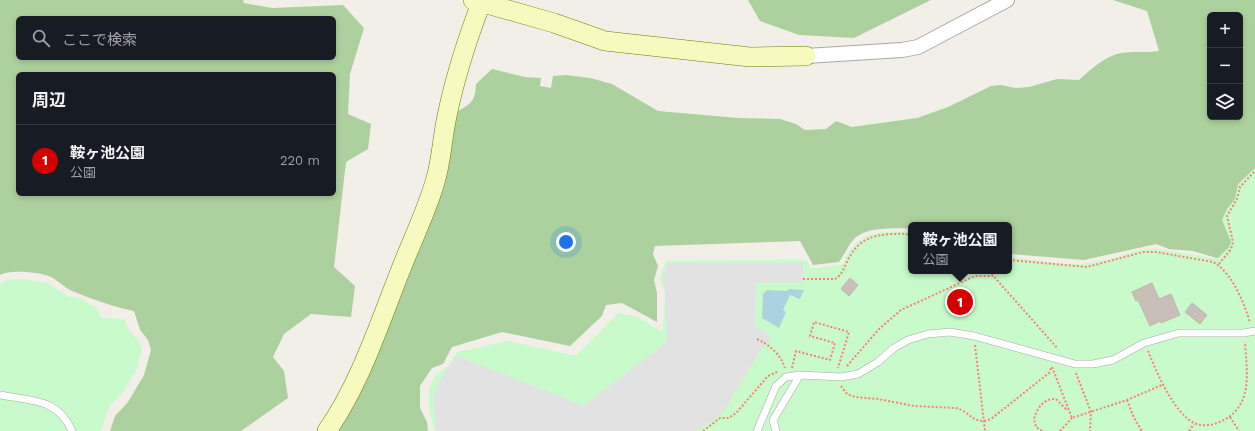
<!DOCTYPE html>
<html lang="ja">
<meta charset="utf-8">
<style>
:root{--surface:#171b24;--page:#242831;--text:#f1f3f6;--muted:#9ea1a6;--line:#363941;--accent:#d40000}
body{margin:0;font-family:"Work Sans","Noto Sans JP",sans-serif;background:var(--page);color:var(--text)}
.controls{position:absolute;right:12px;top:12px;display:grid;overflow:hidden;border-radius:6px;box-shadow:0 2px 6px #0003}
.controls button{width:36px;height:36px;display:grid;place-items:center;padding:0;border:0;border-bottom:1px solid var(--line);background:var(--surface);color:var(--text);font:20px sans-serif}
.you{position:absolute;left:566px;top:242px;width:14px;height:14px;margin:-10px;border:3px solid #fff;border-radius:50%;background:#1a73e8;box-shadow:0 0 0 6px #1a73e833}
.badge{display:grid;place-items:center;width:26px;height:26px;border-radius:50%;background:var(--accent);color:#fff;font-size:13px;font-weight:700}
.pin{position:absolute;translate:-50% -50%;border:2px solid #fff;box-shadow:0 1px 4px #0006}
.popup{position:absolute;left:908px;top:222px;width:104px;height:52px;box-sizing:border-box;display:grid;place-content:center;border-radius:6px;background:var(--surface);filter:drop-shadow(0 1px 3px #0005);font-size:13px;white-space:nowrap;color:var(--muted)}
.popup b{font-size:15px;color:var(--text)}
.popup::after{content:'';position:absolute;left:50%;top:100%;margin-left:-8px;border:8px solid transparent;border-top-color:var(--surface)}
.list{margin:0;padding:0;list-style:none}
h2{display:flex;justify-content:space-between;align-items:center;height:52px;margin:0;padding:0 16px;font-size:17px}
h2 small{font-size:13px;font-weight:400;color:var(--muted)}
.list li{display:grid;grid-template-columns:26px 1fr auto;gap:12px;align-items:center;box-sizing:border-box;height:72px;padding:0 16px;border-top:1px solid var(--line)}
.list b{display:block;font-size:15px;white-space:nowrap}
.list p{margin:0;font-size:13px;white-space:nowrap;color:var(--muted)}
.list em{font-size:13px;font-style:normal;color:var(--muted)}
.icon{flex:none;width:22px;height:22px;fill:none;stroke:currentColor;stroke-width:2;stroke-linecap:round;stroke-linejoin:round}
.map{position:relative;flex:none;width:1255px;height:431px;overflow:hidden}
.search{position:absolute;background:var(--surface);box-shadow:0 2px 6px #0003;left:16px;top:16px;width:320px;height:44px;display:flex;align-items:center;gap:10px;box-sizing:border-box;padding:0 14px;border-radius:6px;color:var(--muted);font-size:15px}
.panel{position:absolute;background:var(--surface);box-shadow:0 2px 6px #0003;left:16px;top:72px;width:320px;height:124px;border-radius:6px}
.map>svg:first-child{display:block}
.forest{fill:#add19e;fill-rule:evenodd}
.park{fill:#c8facc}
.parking{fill:#e2e2e2}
.water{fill:#aad3df}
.building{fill:#c7bfb8;stroke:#c4b6ab}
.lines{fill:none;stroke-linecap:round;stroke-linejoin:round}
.lane-casing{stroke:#a9a9a9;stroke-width:8}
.street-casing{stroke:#a9a9a9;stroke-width:16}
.secondary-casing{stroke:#707d05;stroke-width:20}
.path{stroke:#fa8072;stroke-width:2;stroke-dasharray:2 2;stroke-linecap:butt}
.lane{stroke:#fff;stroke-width:7}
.street{stroke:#fff;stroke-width:14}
.secondary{stroke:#f7fabf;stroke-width:19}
</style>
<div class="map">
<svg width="1255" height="431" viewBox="0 0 1255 431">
<rect width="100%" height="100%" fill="#f2efe9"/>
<!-- forest -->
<path class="forest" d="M0,0h243l1,3 28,5 71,-3 21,23 -14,46 -2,40 23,10 -3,25 -22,13 -12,105 21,19 -4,31 -40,-3 -27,20 -11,23 11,14 4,27 -47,33h-131l5,-15 13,-14 16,-27 7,-25 -3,-10 -8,-10 -6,-19c-21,-4 -42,-12 -62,-20 -7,-3 -13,-10 -21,-14 -10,-5 -41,-8 -51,-2zM18,18h316v40h-316zM18,74h316v120h-316z
M748,0h183l-77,38 -55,-3 -39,-14z
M1113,0h142v238l-25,24 -37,-11 -24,-2 -13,-5 -72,16 -75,-6v-29h-98v3c-17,1 -42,-2 -56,10 -6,6 -11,17 -16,24l-26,3 -13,-24 -145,5 -2,8 5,12 -4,14 3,13v29l-35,-19 -16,2 -4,11 -32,30 -68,-14 -50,15 -9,17 -11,4 -12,18v22l7,14 1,9h-96l123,-318c15,-9 20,-10 21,-29l16,-15 33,8 16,1 -1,8 11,2 2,-12 13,-1 24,3 22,6 46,27 80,7 42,1 16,5 9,6 21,-1 10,-8 16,6 65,-9 31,-11 43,-21 10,-1 14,3 14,-1 28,-8 22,1c12,-11 26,-24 42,-27 13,-2 26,0 38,-2l-12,-40zM1210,15h30v102h-30z"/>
<!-- park -->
<path class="park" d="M1255,168v263h-820l-6,-22v-19l7,-16 12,-7 9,-15 51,-11 68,15 42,-43 20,4 17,11 8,3 2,-39 -5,-15 6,-16 140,-1 5,8h9l23,-4c13,-34 37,-33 68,-32v39h98v-14l57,7h16l28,-5 33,-10h14l60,10 12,-12 2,-5 -9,-22 5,-11 8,-10 3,-15z
M23,279l24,4 21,13 13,3 16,9 5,10 22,1 5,11 10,11 3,9 -6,21 -12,20 -15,16 -8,24h-101v-147l6,-4z"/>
<!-- parking -->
<path class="parking" d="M668,263h135v20h-47l-1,44 14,7 1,6 -11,13 -35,58 -12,10 -15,10h-260l-4,-34 7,-17 17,-24 127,50 83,-64 -2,-54 -2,-11z"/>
<!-- water -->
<path class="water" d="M789,289l15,1 -4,9 -10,-4 -7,15 3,2 -7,16 -17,-10 1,-24 4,-4 20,1z"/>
<!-- building -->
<path class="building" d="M850,278l8,7 -9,11 -8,-7z
M1152,283l7,16 12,-5 9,21 -19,8 -1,-2 -10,5 -12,-26 -2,1 -4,-9z
M1192,303l15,12 -7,9 -15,-12z"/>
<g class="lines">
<defs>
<path id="lane" d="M0,395c31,6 58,3 72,36
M757,431l19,-45 10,-9 14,-2 41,2 17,-3 20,-12 16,-14 14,-8 20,-6 22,-2 24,4 101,28h18l20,-4 31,-17 35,-10h65l11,-2
M776,431l-3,-11 27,-45"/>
<path id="street" d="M806,56l96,-6 16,-3 89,-47"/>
<path id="secondary" d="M473,0l81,23 51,18 145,16 56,-1
M327,431c35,-51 53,-110 76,-167 11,-28 29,-65 35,-94 4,-18 5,-36 9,-54 8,-39 20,-76 34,-113"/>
</defs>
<!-- lane casing -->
<use href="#lane" class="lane-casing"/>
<!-- street casing -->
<use href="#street" class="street-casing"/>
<!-- secondary casing -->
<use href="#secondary" class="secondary-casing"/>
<!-- path -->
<path class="path" d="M1009,260l78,7 56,-15h13l57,10c18,9 32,42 37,61
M1219,264l12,-15 2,-7 -6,-26 10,-17 3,-12 15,-16
M989,271l69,78
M803,279h32c8,-4 10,-15 15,-23 10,-17 23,-21 42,-22 6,0 13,-1 19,1
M757,339c14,7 23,15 28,29
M975,345l10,86
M1148,351c9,22 22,53 40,68 8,7 19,8 29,4 37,-14 30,-48 28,-81
M847,366l32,-37 22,-19 74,-34h18
M1052,367l20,51 55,-18 35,-15
M792,368l4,-17 34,9 5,-17 -25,-7 4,-14 35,10 -11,36
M1076,373l15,39 -1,19
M841,386l6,8 8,3 23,2 36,7 42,2c14,3 17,18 35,11l58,-46 2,-5
M1127,400l7,18 8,13
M1230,417l9,14
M703,431l17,-13h9l8,-6 31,-36 9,-4
M1042,431l-6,-4 -2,-8c3,-11 10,-21 22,-20l10,10 2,-1
M1060,431l12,-13
M1189,431l5,-7"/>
<!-- lane -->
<use href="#lane" class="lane"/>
<!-- street -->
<use href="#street" class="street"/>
<!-- secondary -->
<use href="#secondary" class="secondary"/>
</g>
</svg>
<div class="controls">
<button>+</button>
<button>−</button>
<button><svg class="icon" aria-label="layers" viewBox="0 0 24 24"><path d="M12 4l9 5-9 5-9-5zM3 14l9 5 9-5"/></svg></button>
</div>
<div class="you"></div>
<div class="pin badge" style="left:960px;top:302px">1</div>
<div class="popup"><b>鞍ヶ池公園</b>公園</div>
<div class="search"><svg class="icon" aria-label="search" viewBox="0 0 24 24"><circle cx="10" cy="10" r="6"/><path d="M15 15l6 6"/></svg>ここで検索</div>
<section class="panel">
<h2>周辺<small></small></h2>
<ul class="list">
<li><span class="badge">1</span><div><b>鞍ヶ池公園</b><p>公園</p></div><em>220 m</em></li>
</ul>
</section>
</div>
